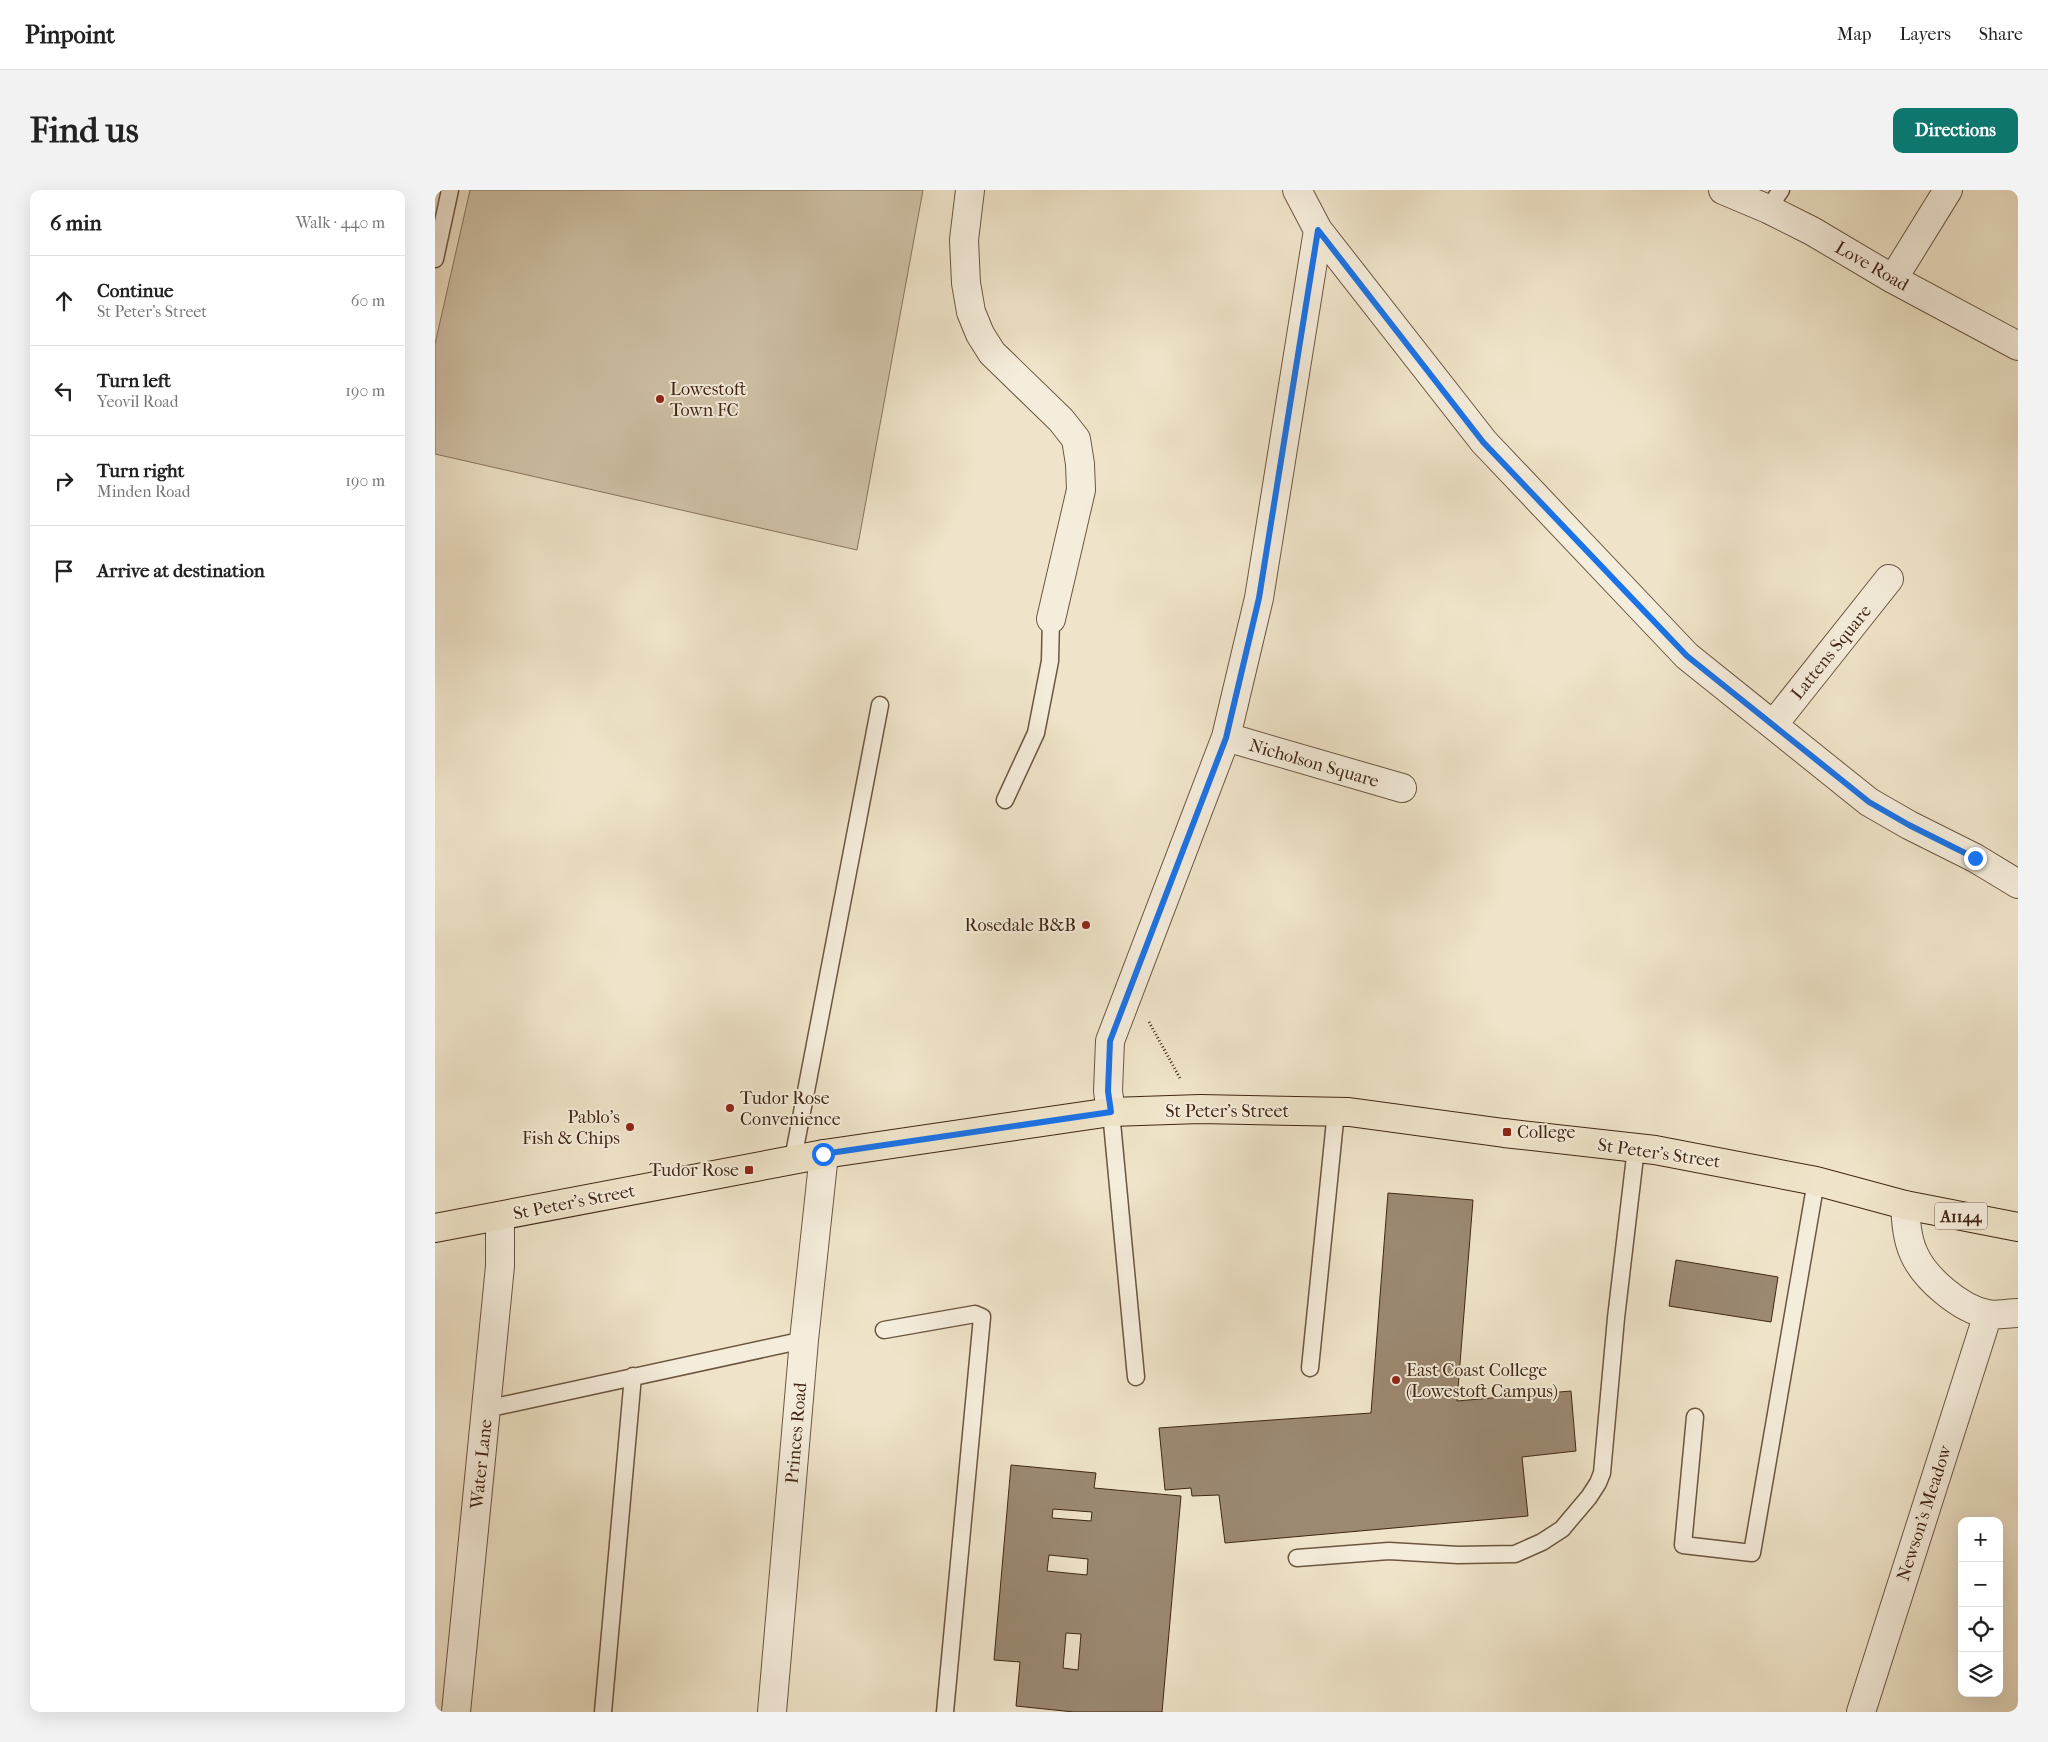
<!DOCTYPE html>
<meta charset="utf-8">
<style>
:root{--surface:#fff;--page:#f2f2f2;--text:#222;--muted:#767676;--line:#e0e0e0;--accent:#0f766e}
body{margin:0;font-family:"IM FELL French Canon",serif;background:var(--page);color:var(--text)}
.controls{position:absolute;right:15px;bottom:15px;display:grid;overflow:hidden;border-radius:10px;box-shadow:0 5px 20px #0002}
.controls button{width:45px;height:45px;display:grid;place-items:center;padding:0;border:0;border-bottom:1px solid var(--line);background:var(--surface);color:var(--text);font:25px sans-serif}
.stop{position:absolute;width:15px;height:15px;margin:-11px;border:4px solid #1a73e8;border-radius:50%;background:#fff}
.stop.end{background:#1a73e8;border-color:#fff;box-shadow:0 1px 5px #0008}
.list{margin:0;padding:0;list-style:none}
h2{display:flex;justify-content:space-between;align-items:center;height:65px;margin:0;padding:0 20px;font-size:21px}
h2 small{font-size:16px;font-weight:400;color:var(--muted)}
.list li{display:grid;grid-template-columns:32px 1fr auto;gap:15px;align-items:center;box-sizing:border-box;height:90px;padding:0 20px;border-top:1px solid var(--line)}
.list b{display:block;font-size:19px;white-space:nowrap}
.list p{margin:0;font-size:16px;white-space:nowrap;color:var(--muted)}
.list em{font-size:16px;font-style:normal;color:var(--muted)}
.icon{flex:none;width:28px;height:28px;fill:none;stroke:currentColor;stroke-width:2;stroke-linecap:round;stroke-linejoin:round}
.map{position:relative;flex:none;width:1583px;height:1522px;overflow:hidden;border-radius:10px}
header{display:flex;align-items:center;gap:30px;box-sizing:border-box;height:70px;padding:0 25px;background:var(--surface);border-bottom:1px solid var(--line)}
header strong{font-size:24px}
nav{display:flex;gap:28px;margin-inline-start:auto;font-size:18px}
.intro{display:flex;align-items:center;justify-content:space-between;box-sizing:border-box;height:120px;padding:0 30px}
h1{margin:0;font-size:35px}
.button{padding:12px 22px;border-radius:10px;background:var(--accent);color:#fff;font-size:18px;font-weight:700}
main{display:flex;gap:30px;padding:0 30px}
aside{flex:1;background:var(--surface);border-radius:10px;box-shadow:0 5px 20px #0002}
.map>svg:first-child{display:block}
.pitch{fill:#d1c4aa;stroke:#88755e}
.building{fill:#9b8972;stroke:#402613;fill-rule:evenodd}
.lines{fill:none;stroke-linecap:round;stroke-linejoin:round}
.lane-casing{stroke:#6c5640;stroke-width:19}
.street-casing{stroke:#6c5640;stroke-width:30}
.primary-casing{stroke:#402613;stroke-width:30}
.path{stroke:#402613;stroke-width:3;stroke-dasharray:1 2.5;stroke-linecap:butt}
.lane{stroke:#f5eddc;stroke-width:16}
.street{stroke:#f5eddc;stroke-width:28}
.primary{stroke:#efe4c9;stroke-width:28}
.route{stroke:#1a73e8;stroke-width:6}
.poi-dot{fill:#8f2418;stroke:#f5eddc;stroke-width:2}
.labels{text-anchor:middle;stroke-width:4;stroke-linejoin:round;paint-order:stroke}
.shield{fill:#f5eddc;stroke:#76624f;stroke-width:1}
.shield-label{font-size:16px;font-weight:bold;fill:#402613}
.street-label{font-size:18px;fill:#402613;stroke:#f5eddc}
.poi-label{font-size:18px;fill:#402613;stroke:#f5eddc;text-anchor:start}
</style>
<header>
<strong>Pinpoint</strong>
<nav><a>Map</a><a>Layers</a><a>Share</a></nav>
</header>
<div class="intro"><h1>Find us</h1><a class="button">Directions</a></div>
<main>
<aside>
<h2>6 min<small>Walk · 440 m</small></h2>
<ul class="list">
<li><svg class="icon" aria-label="ahead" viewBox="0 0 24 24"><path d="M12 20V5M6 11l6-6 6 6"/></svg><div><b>Continue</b><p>St Peter's Street</p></div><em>60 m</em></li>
<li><svg class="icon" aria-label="left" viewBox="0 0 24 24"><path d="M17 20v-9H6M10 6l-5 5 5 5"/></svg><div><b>Turn left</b><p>Yeovil Road</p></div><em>190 m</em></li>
<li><svg class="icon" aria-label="right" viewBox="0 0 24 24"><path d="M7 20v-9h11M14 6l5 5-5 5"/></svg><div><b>Turn right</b><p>Minden Road</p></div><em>190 m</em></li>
<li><svg class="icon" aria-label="arrive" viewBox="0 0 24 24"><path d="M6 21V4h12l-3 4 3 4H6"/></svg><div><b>Arrive at destination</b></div></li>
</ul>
</aside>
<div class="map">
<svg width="1583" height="1522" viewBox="0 0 1583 1522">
<rect width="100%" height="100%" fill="#efe4c9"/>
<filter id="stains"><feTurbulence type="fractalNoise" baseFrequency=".004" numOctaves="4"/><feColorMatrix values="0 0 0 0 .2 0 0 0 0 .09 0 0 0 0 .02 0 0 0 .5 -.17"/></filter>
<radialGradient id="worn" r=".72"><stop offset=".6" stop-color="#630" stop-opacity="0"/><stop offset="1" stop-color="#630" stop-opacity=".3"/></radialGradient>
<!-- pitch -->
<path class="pitch" d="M35,0h453l-66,360 -422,-96v-110z"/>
<!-- building -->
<path class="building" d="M953,1003l85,7 -16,201 114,-10 5,60 -54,6 6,59 -303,27 -6,-48 -27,1 -1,-8 -26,2 -6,-62 212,-15z
M1241,1070l102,17 -7,45 -102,-16z
M576,1275l85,8 -2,15 87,8 -19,216h-88l-58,-6 4,-44 -26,-2zM618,1319l39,3 -1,9 -39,-3zM614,1365l39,4 -1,16 -40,-4zM631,1443l15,1 -3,36 -15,-2z"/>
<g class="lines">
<defs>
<path id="lane" d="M1333,19l13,-19
M0,69l15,-69
M570,610l31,-67 14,-72 1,-42
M676,922l25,265
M358,969l87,-454
M449,1140l91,-16 7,3 -37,395
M875,1178l26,-257
M51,1219l318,-69
M1260,1227l-12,128 69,8 64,-372
M862,1368l92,-7 69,4 57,-1 27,-12 20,-13 27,-32 9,-14 4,-10 14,-155 20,-170
M168,1522l30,-336"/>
<path id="street" d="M535,0l-6,50 2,43 5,29 9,22 12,19 69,67 15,19 4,25 1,26 -30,129
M862,0l21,40 166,212 203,214 182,146 40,23 66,33 43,26
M1288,0l45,19 44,22 81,48 125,67
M1458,89l55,-89
M1338,535l116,-146
M791,547l176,51
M676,922l-3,-21 2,-50 116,-304 33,-139 59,-368
M1470,1015c1,17 2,34 9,49 11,25 47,55 73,60 9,2 21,-1 31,-1
M21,1522l44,-446v-50
M337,1522l32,-372 20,-186
M1426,1522l127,-398"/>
<path id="primary" d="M0,1038l389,-74 287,-42 89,-3 149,3 155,21 151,17 161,31 89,24 113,22"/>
</defs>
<!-- lane casing -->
<use href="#lane" class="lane-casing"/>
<!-- street casing -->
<use href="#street" class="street-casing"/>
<!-- primary casing -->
<use href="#primary" class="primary-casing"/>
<!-- path -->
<path class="path" d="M714,832l32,58"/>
<!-- lane -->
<use href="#lane" class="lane"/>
<!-- street -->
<use href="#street" class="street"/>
<!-- primary -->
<use href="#primary" class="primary"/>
</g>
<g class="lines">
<!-- route -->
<path class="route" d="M388,964l288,-42 -3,-21 2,-50 116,-303 33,-140 59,-368 165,212 204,214 182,146 40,23 66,33"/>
</g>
<!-- markers -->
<g class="poi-dot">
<circle cx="225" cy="209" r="5"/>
<circle cx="651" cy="735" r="5"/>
<circle cx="295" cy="918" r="5"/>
<circle cx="195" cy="937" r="5"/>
<rect x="1067" y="937" width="10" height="10" rx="2.5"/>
<rect x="309" y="975" width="10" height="10" rx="2.5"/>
<circle cx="961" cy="1190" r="5"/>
</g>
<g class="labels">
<!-- shield labels -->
<rect class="shield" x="1500" y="1012.5" width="52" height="27" rx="4"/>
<g class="shield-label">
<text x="1526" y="1032">A1144</text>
</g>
<!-- street labels -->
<g class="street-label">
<text transform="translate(1437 76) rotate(30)" y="6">Love Road</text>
<text transform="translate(1396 462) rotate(-51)" y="6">Lattens Square</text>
<text transform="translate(879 573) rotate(16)" y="6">Nicholson Square</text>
<text x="792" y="927">St Peter's Street</text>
<text transform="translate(1224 963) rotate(8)" y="6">St Peter's Street</text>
<text transform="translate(139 1012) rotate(-11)" y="6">St Peter's Street</text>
<text transform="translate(361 1243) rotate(-85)" y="6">Princes Road</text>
<text transform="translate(46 1274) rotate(-84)" y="6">Water Lane</text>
<text transform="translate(1489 1323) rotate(-72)" y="6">Newson's Meadow</text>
</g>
<!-- poi labels -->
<g class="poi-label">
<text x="235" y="205">Lowestoft<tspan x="235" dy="21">Town FC</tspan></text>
<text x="641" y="741" text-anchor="end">Rosedale B&amp;B</text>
<text x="305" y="914">Tudor Rose<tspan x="305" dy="21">Convenience</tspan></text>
<text x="185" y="933" text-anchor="end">Pablo's<tspan x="185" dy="21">Fish &amp; Chips</tspan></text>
<text x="1082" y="948">College</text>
<text x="304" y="986" text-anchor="end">Tudor Rose</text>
<text x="971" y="1186">East Coast College<tspan x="971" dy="21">(Lowestoft Campus)</tspan></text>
</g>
</g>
<rect width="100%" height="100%" filter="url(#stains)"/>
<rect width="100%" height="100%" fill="url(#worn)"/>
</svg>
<div class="controls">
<button>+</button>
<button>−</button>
<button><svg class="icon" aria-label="locate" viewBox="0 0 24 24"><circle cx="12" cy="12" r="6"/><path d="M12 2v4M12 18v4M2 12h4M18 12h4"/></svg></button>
<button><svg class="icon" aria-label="layers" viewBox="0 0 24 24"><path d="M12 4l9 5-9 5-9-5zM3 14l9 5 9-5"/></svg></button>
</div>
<div class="stop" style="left:388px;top:964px"></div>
<div class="stop end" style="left:1540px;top:668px"></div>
</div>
</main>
